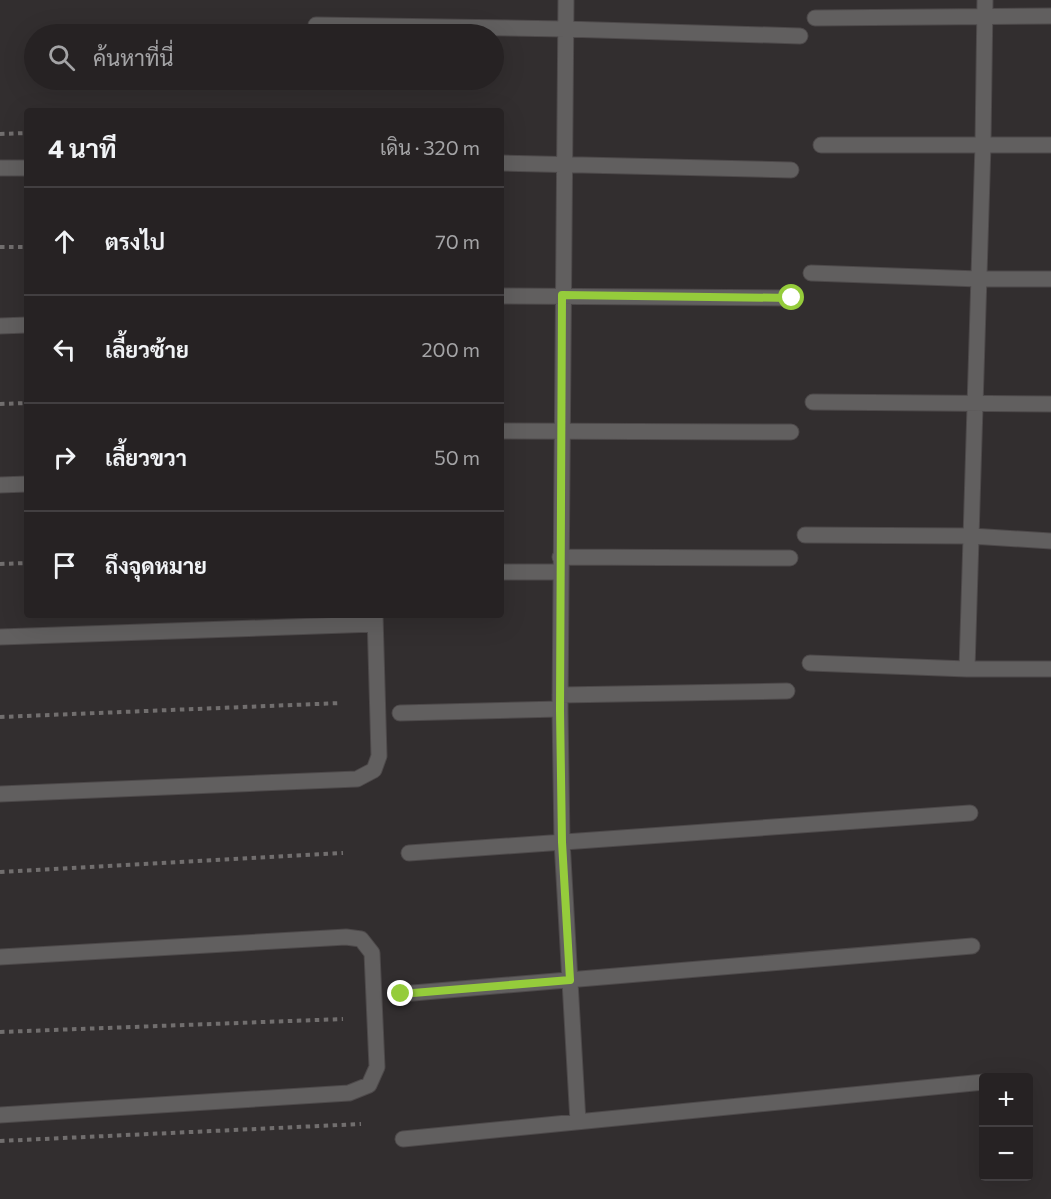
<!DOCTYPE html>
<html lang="th">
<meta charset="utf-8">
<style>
:root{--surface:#262223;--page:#2e2a2b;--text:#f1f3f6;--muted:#a4a4a6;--line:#423f41}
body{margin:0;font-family:Commissioner,Sarabun,sans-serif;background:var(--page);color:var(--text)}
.controls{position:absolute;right:18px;bottom:18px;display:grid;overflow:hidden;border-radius:6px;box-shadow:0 6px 24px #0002}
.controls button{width:54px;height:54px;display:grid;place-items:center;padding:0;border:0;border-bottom:2px solid var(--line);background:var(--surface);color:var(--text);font:30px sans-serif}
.stop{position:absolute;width:18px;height:18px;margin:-14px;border:4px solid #95cc3b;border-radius:50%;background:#fff}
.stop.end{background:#95cc3b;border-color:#fff;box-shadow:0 2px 6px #0008}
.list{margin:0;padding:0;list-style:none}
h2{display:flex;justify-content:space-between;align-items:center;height:78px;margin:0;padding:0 24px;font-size:26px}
h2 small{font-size:20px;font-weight:400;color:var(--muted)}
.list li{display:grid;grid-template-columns:39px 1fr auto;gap:18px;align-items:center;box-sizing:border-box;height:108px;padding:0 24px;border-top:2px solid var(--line)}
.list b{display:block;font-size:22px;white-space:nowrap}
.list em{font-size:20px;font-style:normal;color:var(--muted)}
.icon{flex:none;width:33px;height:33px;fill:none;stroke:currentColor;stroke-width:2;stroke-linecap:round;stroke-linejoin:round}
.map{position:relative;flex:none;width:1051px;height:1199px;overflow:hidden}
.search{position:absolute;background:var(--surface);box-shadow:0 6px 24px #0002;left:24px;top:24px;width:480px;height:66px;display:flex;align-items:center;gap:15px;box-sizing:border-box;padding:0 21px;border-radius:33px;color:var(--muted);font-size:22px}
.panel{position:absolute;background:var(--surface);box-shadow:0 6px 24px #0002;left:24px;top:108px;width:480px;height:510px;border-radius:6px}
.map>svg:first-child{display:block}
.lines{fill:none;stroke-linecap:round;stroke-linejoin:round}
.street-casing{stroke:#4d494a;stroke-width:17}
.path{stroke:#716e6e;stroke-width:4;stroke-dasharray:4.5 4.5;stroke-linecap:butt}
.street{stroke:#615f5f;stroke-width:15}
.route{stroke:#95cc3b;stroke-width:8}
</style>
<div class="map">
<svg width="1051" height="1199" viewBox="0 0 1051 1199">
<rect width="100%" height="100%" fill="#322e2f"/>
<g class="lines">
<defs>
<path id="street" d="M566,0l-6,709 2,132 16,281
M815,18l236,-2
M316,25l249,4 235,7
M821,145h230
M501,163l290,7
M0,168h27
M811,273l168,6h72
M501,296l291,2
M0,326l27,-1
M813,402l238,2
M501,431l290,1
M0,485l27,-1
M805,535l166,1 80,5
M560,557l230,1
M501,572h60
M0,637l375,-13
M810,663l157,6h84
M967,669l16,-525 2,-144
M560,695l227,-4
M400,713l160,-4
M0,794l357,-15 17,-9 5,-14 -4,-141
M409,853l561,-40
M0,957l346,-20 15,2 11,14 5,114 -8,18 -20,8 -349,22
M401,994l571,-48
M403,1139l581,-57"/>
</defs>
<!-- street casing -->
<use href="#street" class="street-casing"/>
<!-- path -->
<path class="path" d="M0,134l27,-1
M0,247h27
M0,404l27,-1
M0,564l27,-1
M0,717l341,-14
M0,872l343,-19
M0,1032l343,-13
M0,1141l361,-17"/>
<!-- street -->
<use href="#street" class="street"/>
</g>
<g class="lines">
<!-- route -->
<path class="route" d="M401,994l169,-14 -8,-138 -2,-132 2,-415 230,3"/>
</g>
</svg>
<div class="controls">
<button>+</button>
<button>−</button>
</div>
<div class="stop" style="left:792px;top:298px"></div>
<div class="stop end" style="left:401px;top:994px"></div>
<div class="search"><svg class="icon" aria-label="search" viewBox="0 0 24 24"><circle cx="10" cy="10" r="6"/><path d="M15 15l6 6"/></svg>ค้นหาที่นี่</div>
<section class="panel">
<h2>4 นาที<small>เดิน · 320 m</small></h2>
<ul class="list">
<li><svg class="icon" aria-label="ahead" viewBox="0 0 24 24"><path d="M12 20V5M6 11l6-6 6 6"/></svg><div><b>ตรงไป</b></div><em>70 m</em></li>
<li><svg class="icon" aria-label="left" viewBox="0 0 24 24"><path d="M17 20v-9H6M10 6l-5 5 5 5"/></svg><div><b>เลี้ยวซ้าย</b></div><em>200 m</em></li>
<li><svg class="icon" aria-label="right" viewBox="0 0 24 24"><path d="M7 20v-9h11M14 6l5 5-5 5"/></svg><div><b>เลี้ยวขวา</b></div><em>50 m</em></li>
<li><svg class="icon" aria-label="arrive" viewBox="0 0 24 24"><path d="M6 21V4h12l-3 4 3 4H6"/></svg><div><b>ถึงจุดหมาย</b></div></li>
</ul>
</section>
</div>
